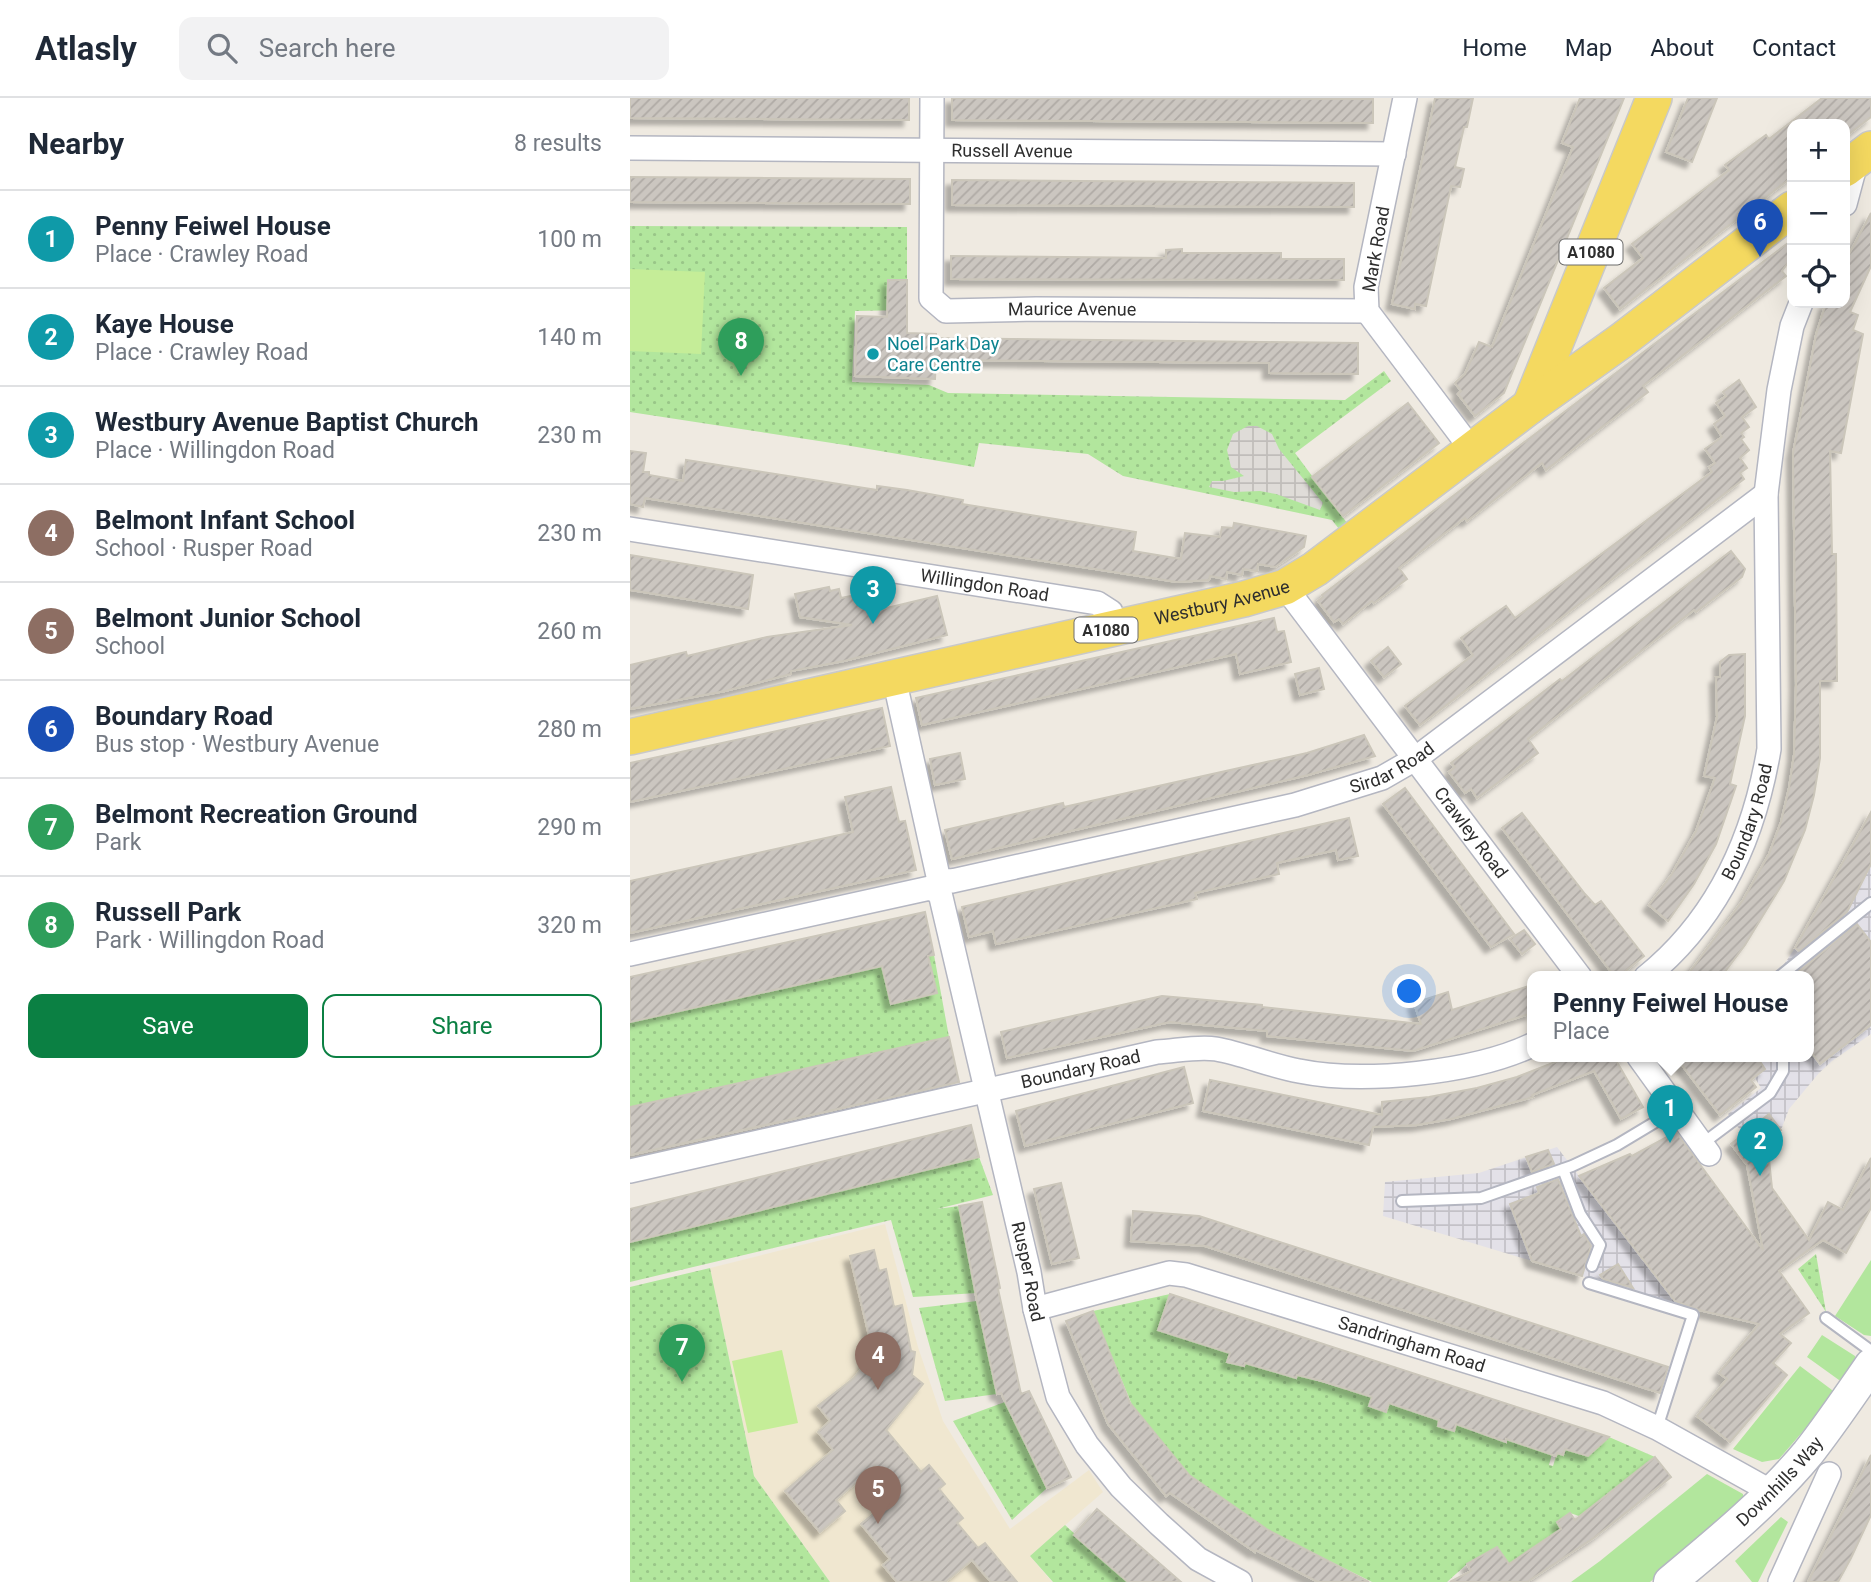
<!DOCTYPE html>
<meta charset="utf-8">
<style>
:root{--surface:#fff;--page:#f2f2f3;--text:#1f2937;--muted:#747a83;--line:#e0e1e3;--accent:#0b8043}
body{margin:0;font-family:Roboto,sans-serif;background:var(--page);color:var(--text)}
.controls{position:absolute;right:21px;top:21px;display:grid;overflow:hidden;border-radius:14px;box-shadow:0 7px 28px #0002}
.controls button{width:63px;height:63px;display:grid;place-items:center;padding:0;border:0;border-bottom:2px solid var(--line);background:var(--surface);color:var(--text);font:35px sans-serif}
.you{position:absolute;left:780px;top:894px;width:24px;height:24px;margin:-18px;border:5px solid #fff;border-radius:50%;background:#1a73e8;box-shadow:0 0 0 10px #1a73e833}
.badge{display:grid;place-items:center;width:46px;height:46px;border-radius:50%;background:var(--accent);color:#fff;font-size:23px;font-weight:700}
.pin{position:absolute;translate:-50% -58px;filter:drop-shadow(0 2px 4px #0008)}
.pin::after{content:'';position:absolute;top:37px;width:24px;height:21px;background:inherit;clip-path:polygon(0 0,100% 0,50% 100%)}
.popup{position:absolute;left:897px;top:873px;width:287px;height:91px;box-sizing:border-box;display:grid;place-content:center;border-radius:14px;background:var(--surface);filter:drop-shadow(0 2px 5px #0005);font-size:23px;white-space:nowrap;color:var(--muted)}
.popup b{font-size:26px;color:var(--text)}
.popup::after{content:'';position:absolute;left:50%;top:100%;margin-left:-14px;border:14px solid transparent;border-top-color:var(--surface)}
.list{margin:0;padding:0;list-style:none}
h2{display:flex;justify-content:space-between;align-items:center;height:91px;margin:0;padding:0 28px;font-size:30px}
h2 small{font-size:23px;font-weight:400;color:var(--muted)}
.list li{display:grid;grid-template-columns:46px 1fr auto;gap:21px;align-items:center;box-sizing:border-box;height:98px;padding:0 28px;border-top:2px solid var(--line)}
.list b{display:block;font-size:26px;white-space:nowrap}
.list p{margin:0;font-size:23px;white-space:nowrap;color:var(--muted)}
.list em{font-size:23px;font-style:normal;color:var(--muted)}
.actions{display:flex;gap:14px;padding:21px 28px}
.actions a{flex:1;padding:16px 0;border:2px solid var(--accent);border-radius:14px;text-align:center;font-size:24px;color:var(--accent)}
.actions .main{background:var(--accent);color:#fff}
.icon{flex:none;width:38px;height:38px;fill:none;stroke:currentColor;stroke-width:2;stroke-linecap:round;stroke-linejoin:round}
.map{position:relative;flex:none;width:1241px;height:1484px;overflow:hidden}
header{display:flex;align-items:center;gap:42px;box-sizing:border-box;height:98px;padding:0 35px;background:var(--surface);border-bottom:2px solid var(--line)}
header strong{font-size:33px}
nav{display:flex;gap:38px;margin-inline-start:auto;font-size:24px}
.search{width:490px;height:63px;background:var(--page);display:flex;align-items:center;gap:18px;box-sizing:border-box;padding:0 24px;border-radius:14px;color:var(--muted);font-size:26px}
main{display:flex}
aside{flex:1;background:var(--surface)}
.map>svg:first-child{display:block}
.industrial{fill:url(#industrial-grid)}
.education{fill:#f0e7d0}
.grass{fill:#b2e69d}
.park{fill:url(#park-dots)}
.pitch{fill:#c5ed98}
.plaza{fill:url(#plaza-grid)}
.building{fill:url(#building-hatch);stroke:#cbc6ba;stroke-width:2;filter:url(#shadow)}
.lines{fill:none;stroke-linecap:round;stroke-linejoin:round}
.lane-casing{stroke:#b4b6c1;stroke-width:14}
.street-casing{stroke:#b4b6c1;stroke-width:26}
.secondary-casing{stroke:#b4b6c1;stroke-width:35}
.primary-casing{stroke:#c9c9c9;stroke-width:38}
.lane{stroke:#fff;stroke-width:10}
.street{stroke:#fff;stroke-width:23}
.secondary{stroke:#fff;stroke-width:32}
.primary{stroke:#f4d960;stroke-width:35}
.culture-dot{fill:#0f9aa8;stroke:#fff;stroke-width:2.5}
.labels{text-anchor:middle;stroke-width:5;stroke-linejoin:round;paint-order:stroke}
.shield{fill:#fff;stroke:#6d6d6d;stroke-width:2}
.shield-label{font-size:16px;font-weight:bold;fill:#2e2e2e}
.street-label{font-size:18px;fill:#2e2e2e;stroke:#fff}
.culture-label{font-size:18px;fill:#0d838f;stroke:#fff;text-anchor:start}
</style>
<header>
<strong>Atlasly</strong>
<div class="search"><svg class="icon" aria-label="search" viewBox="0 0 24 24"><circle cx="10" cy="10" r="6"/><path d="M15 15l6 6"/></svg>Search here</div>
<nav><a>Home</a><a>Map</a><a>About</a><a>Contact</a></nav>
</header>
<main>
<aside>
<h2>Nearby<small>8 results</small></h2>
<ul class="list">
<li><span class="badge" style="background:#0f9aa8">1</span><div><b>Penny Feiwel House</b><p>Place · Crawley Road</p></div><em>100 m</em></li>
<li><span class="badge" style="background:#0f9aa8">2</span><div><b>Kaye House</b><p>Place · Crawley Road</p></div><em>140 m</em></li>
<li><span class="badge" style="background:#0f9aa8">3</span><div><b>Westbury Avenue Baptist Church</b><p>Place · Willingdon Road</p></div><em>230 m</em></li>
<li><span class="badge" style="background:#8d6e63">4</span><div><b>Belmont Infant School</b><p>School · Rusper Road</p></div><em>230 m</em></li>
<li><span class="badge" style="background:#8d6e63">5</span><div><b>Belmont Junior School</b><p>School</p></div><em>260 m</em></li>
<li><span class="badge" style="background:#1a4fb4">6</span><div><b>Boundary Road</b><p>Bus stop · Westbury Avenue</p></div><em>280 m</em></li>
<li><span class="badge" style="background:#2e9e5b">7</span><div><b>Belmont Recreation Ground</b><p>Park</p></div><em>290 m</em></li>
<li><span class="badge" style="background:#2e9e5b">8</span><div><b>Russell Park</b><p>Park · Willingdon Road</p></div><em>320 m</em></li>
</ul>
<div class="actions"><a class="main">Save</a><a>Share</a></div>
</aside>
<div class="map">
<svg width="1241" height="1484" viewBox="0 0 1241 1484">
<defs>
<pattern id="industrial-grid" width="8" height="8" patternUnits="userSpaceOnUse" patternTransform="scale(1.75)"><rect width="8" height="8" fill="#e3e1e8"/><path d="M0 4h8M4 0v8" fill="none" stroke="#c3c1c7"/></pattern>
<pattern id="park-dots" width="8" height="8" patternUnits="userSpaceOnUse" patternTransform="scale(1.75)"><rect width="8" height="8" fill="#b2e69d"/><path d="M2 2h.1M6 6h.1" fill="none" stroke="#99c688" stroke-width="1.8" stroke-linecap="round"/></pattern>
<pattern id="plaza-grid" width="8" height="8" patternUnits="userSpaceOnUse" patternTransform="scale(1.75)"><rect width="8" height="8" fill="#dfdcd8"/><path d="M0 4h8M4 0v8" fill="none" stroke="#c0bdba"/></pattern>
<pattern id="building-hatch" width="6" height="6" patternUnits="userSpaceOnUse" patternTransform="scale(1.75)"><rect width="6" height="6" fill="#cbc6c0"/><path d="M-1 1l2-2M0 6l6-6M5 7l2-2" fill="none" stroke="#afaaa5"/></pattern>
<filter id="shadow"><feDropShadow dx="-6" dy="6" stdDeviation="2" flood-color="#0004"/></filter>
</defs>
<rect width="100%" height="100%" fill="#efeae1"/>
<!-- industrial -->
<path class="industrial" d="M1241,736v200l-39,27 -13,12 -30,36 -8,21 -16,12 -14,-18 -10,7 -13,-17 33,-26 -19,-31h66v-80h-35l12,-14z
M927,1049l22,29 51,-22 129,170 -81,-19 -295,-89 2,-34 94,-9z"/>
<!-- education -->
<path class="education" d="M255,1126l33,123 25,74 67,108 79,-59 14,22 -73,64 22,26h-222l-76,-106 -44,-208z"/>
<!-- grass -->
<path class="grass" d="M1241,1162v76l-7,-1 -29,-19z
M1192,1237l33,21 1,8 -8,15 -9,1 -32,-23z
M1170,1268l36,27 -57,66 -17,3 -29,-13z
M1077,1376l36,20v11l-93,77h-79l29,-21z
M1151,1419l7,5 -30,60h-6l-17,-21z"/>
<!-- park -->
<path class="park" d="M0,128l277,1v83l-52,1 -3,71 77,3 19,8 397,7 39,-29 7,10 -96,72 52,70 -8,6 -7,-9 -209,-44 -35,-22 -109,-11 -5,24 -129,-22 -215,-33z
M304,857l15,82 -319,70v-85z
M349,1059l14,38 -56,14 22,-3 18,87 -64,4 -22,-77 -261,62v-40z
M1186,1156l10,58 -28,-43z
M80,1170l44,208 76,106h-200v-295z
M540,1196l-12,36 72,23 -3,10 17,3 1,-3 51,15 1,-3 75,22 -3,9 17,6 3,-9 53,7 -4,16 16,5 2,-7h31l-3,11 21,7 1,-3 46,15 -3,11 4,1 4,-13 8,-4 23,7 21,-19 46,20 -76,59 -9,-3 -13,9 4,7 -52,36 -42,-1 -20,18h-75l-103,-51 -79,-54 -58,-72 -39,-94z
M347,1203l20,93 -52,7 -26,-93z
M375,1304l42,86 -35,32 -59,-99z
M435,1427l63,57h-75l-23,-26z"/>
<!-- pitch -->
<path class="pitch" d="M0,171l75,3 -4,82 -71,-3z
M152,1252l16,73 -50,10 -16,-72z"/>
<!-- plaza -->
<path class="plaza" d="M618,328h9l15,8 7,15 44,54 -3,7 -44,-16 -16,-3 -26,1 -25,-5 3,-6h11l21,-5 -13,-9 -4,-17 6,-16z"/>
<!-- building -->
<path class="building" d="M0,0h279v22l-279,-2z
M322,0l421,1v24l-421,-3z
M805,0h38l-6,29h-3l-9,40 9,2 -4,18 -9,-1 -25,120 -11,-2v5l-23,-5z
M950,0h44l-120,295 -29,23 -17,-22 3,-3 -6,-8 10,-9 14,-32 13,5 81,-200 -11,-4z
M1058,0h29l-25,64 -26,-10z
M1192,0h49v19l-26,20v-13h-53v53l-172,132 -16,-21 39,-30 -11,-14 97,-74 -4,-5 41,-30 3,4z
M0,79l280,2v25l-280,-2z
M322,82l402,3v24l-402,-2z
M1241,115v53l-21,46 8,3 -5,15 10,4 -22,119 -11,-2 2,103h4l1,127h-17v77l-6,37 -9,35 -21,51 -39,64 -24,32h-35l57,-77 26,-46 12,-32 8,-34 5,-33 2,-70 -3,-232 23,-118 10,-32h19v-41z
M1162,142v17l-10,14 4,5 -143,110 5,6 -102,78 -4,-7 -75,58 -2,-3 -66,50 8,11 -33,24 -2,-2 -29,23 -4,-5 -5,3 -16,-21 5,-4 -1,-2z
M552,151v4h99v6h63v21l-393,-1v-23l215,2v-8z
M258,182h19v53l29,1v4l422,5v31l-89,-1v-10l-333,-3 -1,19 -80,-3 2,-60 30,1z
M1109,282l17,27 -14,10 7,10 -8,6 3,4 -3,2 8,11 -9,8 7,10 -7,5 4,6 -324,246 -15,-19 68,-51 -12,-17 45,-32 9,12 197,-146 -3,-5 6,-4 -10,-14 17,-12 -8,-13 11,-8 -9,-13 10,-7 -3,-4z
M778,305l31,40 -96,73 -31,-39z
M0,353l16,2 -3,19h6v3l34,6 3,-21 191,30v-4l30,4 56,10 -1,4 174,28 -3,19 48,8 4,-26 35,4 2,-10 11,1 1,-5 72,13 -2,11 -29,20 -17,-3 -1,7 -14,-2 -1,6 -15,-3 -1,7 -16,-3 -1,4 -32,2 -532,-84 -2,9 -13,-3z
M1101,453l14,18 -3,8 -46,35 -2,-2 -166,129 10,14 -61,45 -6,-9 -6,4 -16,-21 6,-5 -4,-4 109,-84 2,2z
M0,457l123,20 -5,34 -118,-19z
M199,489l1,4 9,-2 2,9 25,-5 4,19 67,-16 10,39 -103,26 -53,10v3l-66,17 -95,18v-44l56,-13 1,4 80,-19 85,-12 -52,-8 -5,-23z
M644,520l3,14 7,-1 7,31 -51,12 -4,-20 -314,71 -6,-27z
M758,549l13,17 -17,13 -13,-16z
M1115,556v62l-15,68 6,2 -20,58 -22,40 -26,37 -19,-16 23,-31 24,-43 19,-53 -11,-2 13,-59 -1,-40h4v-15l9,-7z
M689,570l5,21 -24,6 -5,-21z
M252,610l8,38 -260,56v-39z
M734,637l11,21 -67,19 -356,84 -7,-29 118,-27 1,4 243,-54z
M330,655l5,26 -30,6 -5,-26z
M261,689l8,35 6,-1 11,49 -286,63v-52l223,-49 -8,-35z
M775,690l109,146 -23,13 -108,-143z
M1241,714v52l-24,48 -48,39 -4,-3z
M892,715l63,81 10,11 6,-4 43,55 -26,21h-3l-113,-149z
M719,720l9,38 -20,4 -2,-10 -59,13 2,11 -84,19 2,6 -201,45 -3,-13 -24,6 -7,-30z
M295,814l9,43 -6,1 9,37 -46,11 -9,-38 -252,56v-45z
M1227,826l14,18v83l-51,39 -12,-16v-71h-16z
M894,832l11,14 -13,10 -12,-15z
M902,887v28l-119,38 -146,-15v-5l-97,-9 -163,36 -6,-26 161,-36 100,9v2l159,17 -7,-21 34,-11 4,18z
M319,939l10,45 -329,73v-48z
M938,959h57l-8,5 26,45 -22,12 -27,-48 -62,24 1,2 -82,22 -34,6 -44,2 -4,18 -166,-34 7,-31 172,35v-13l47,-5 48,-9 40,-11z
M1060,959h67l8,12 -14,11 5,7 -36,28 -39,-51z
M554,969l9,36 -168,43 -9,-35z
M1139,1016l12,16 -14,10 5,48 37,52 19,-38 15,8 28,-52v50l-25,45 -23,-13 -44,31 30,42 -29,21 11,9 -18,20 14,12 -57,67 -33,-26 30,-37 -8,-6 40,-49 -60,-14 -24,-9 -96,-125 51,-22 2,2 44,-24 87,118 -16,-85 -16,-21z
M341,1027l8,32 -349,85v-33z
M918,1052l6,14 -22,8 -6,-15z
M928,1081l23,57 3,-2 7,12 -9,30 -50,-15 -22,-57 29,-11 -2,-6z
M431,1085l18,75 -27,6 -18,-75z
M352,1104l18,86 -2,1 23,105 8,-3 42,86 -24,11 -46,-95 -4,1 -20,-93 -18,-95z
M503,1113l66,5 469,151 -8,26 -455,-147 -74,-5z
M244,1152l5,21 7,-2 8,38 8,-2 9,46 4,1 -3,23 11,9 -37,46 35,42 8,-7 16,19 -6,5 24,29 -6,5 21,25 7,-5 32,39h-26l-19,-22 -27,22h-48l-14,-17 7,-6 -29,-35 37,-30 -23,-28 -39,34 9,11 -25,21 -35,-41 48,-41 -15,-18 12,-11 -12,-15 36,-28 10,-12 6,-13 1,-9 -21,-88z
M988,1166l15,24 -30,-9 -3,-4z
M540,1196l439,143 -21,19 -23,-7 -2,6 -6,-2 -1,3 -50,-17v3l-50,-18 -2,7 -16,-5 1,-6 -50,-17 -3,9 -17,-6 3,-9 -50,-16 -25,-6 -1,3 -51,-15 -1,3 -17,-4 3,-9 -72,-23z
M463,1213l37,92 59,72 79,55 101,52h-51l-62,-32 -1,2 -85,-59 -4,3 -58,-72 -42,-103z
M1241,1357v60l-20,43 -13,24h-30z
M1025,1359l16,20 -76,60 -68,45h-77l21,-11 -4,-7 30,-17 12,17 52,-35 -4,-7 13,-9 5,7z
M467,1411l84,73h-53l-54,-47z"/>
<g class="lines">
<defs>
<path id="lane" d="M1149,879l92,-74
M1072,1046l68,-51 13,-22v-14
M933,1071l17,45 20,31 -8,21
M772,1103l79,-3 91,-32 45,-21 40,-24 18,-15
M959,1185l104,32 -36,113
M1196,1220l45,33"/>
<g id="street">
<path id="s1" d="M302,0l-1,200 15,13 90,-2 331,2"/>
<path d="M775,0l-39,189 1,24 105,139"/>
<path id="s2" d="M0,50l764,6"/>
<path d="M1215,106l12,-45"/>
<path id="s3" d="M0,431l467,74 14,9 4,16"/>
<path id="s4" d="M655,489l295,390"/>
<path id="s5" d="M264,580l44,198 4,4 10,1 343,-76 87,-27 33,-19 351,-265"/>
<path id="s6" d="M0,856l300,-66 10,5 89,379 6,37 23,88 29,48 34,42 38,37 39,35 42,23"/>
<path id="s7" d="M1016,879c72,-58 108,-139 123,-228l-3,-255 13,-104 13,-64 9,-23"/>
<path d="M1009,959l70,97"/>
<path id="s8" d="M0,1073l527,-119c19,-1 41,-6 59,-3 28,5 55,17 83,22 64,13 174,2 233,-26"/>
<path id="s9" d="M405,1211l134,-36 17,2 417,128 54,25 115,64"/>
<path d="M1150,1484l49,-108"/>
</g>
<g id="secondary">
<path id="s10" d="M1040,1484c48,-40 98,-81 138,-129 22,-28 43,-59 63,-88"/>
</g>
<g id="primary">
<path d="M1215,71l26,-20"/>
<path d="M900,308l124,-308"/>
<path id="s11" d="M0,639l614,-138 41,-12 30,-18 215,-163 91,-65 171,-132"/>
</g>
</defs>
<!-- lane casing -->
<use href="#lane" class="lane-casing"/>
<!-- street casing -->
<use href="#street" class="street-casing"/>
<!-- secondary casing -->
<use href="#secondary" class="secondary-casing"/>
<!-- primary casing -->
<use href="#primary" class="primary-casing"/>
<!-- lane -->
<use href="#lane" class="lane"/>
<!-- street -->
<use href="#street" class="street"/>
<!-- secondary -->
<use href="#secondary" class="secondary"/>
<!-- primary -->
<use href="#primary" class="primary"/>
</g>
<!-- markers -->
<circle class="culture-dot" cx="243" cy="256" r="7"/>
<g class="labels">
<!-- shield labels -->
<g class="shield">
<rect x="929.5" y="141.5" width="63" height="25" rx="5"/>
<rect x="444.5" y="519.5" width="63" height="25" rx="5"/>
</g>
<g class="shield-label">
<text x="961" y="160">A1080</text>
<text x="476" y="538">A1080</text>
</g>
<!-- street labels -->
<g class="street-label">
<text dy="6" stroke="none"><textPath href="#s2" startOffset="382">Russell Avenue</textPath></text>
<text transform="translate(746 151) rotate(-80)" y="6">Mark Road</text>
<text dy="6" stroke="none"><textPath href="#s1" startOffset="346">Maurice Avenue</textPath></text>
<text dy="6" stroke="none"><textPath href="#s3" startOffset="359">Willingdon Road</textPath></text>
<text dy="6" stroke="none"><textPath href="#s11" startOffset="607">Westbury Avenue</textPath></text>
<text dy="6" stroke="none"><textPath href="#s5" startOffset="674">Sirdar Road</textPath></text>
<text dy="6" stroke="none"><textPath href="#s7" startOffset="189">Boundary Road</textPath></text>
<text dy="6" stroke="none"><textPath href="#s4" startOffset="308">Crawley Road</textPath></text>
<text dy="6" stroke="none"><textPath href="#s8" startOffset="462">Boundary Road</textPath></text>
<text dy="6" stroke="none"><textPath href="#s6" startOffset="707">Rusper Road</textPath></text>
<text dy="6" stroke="none"><textPath href="#s9" startOffset="392">Sandringham Road</textPath></text>
<text dy="6" stroke="none"><textPath href="#s10" startOffset="149">Downhills Way</textPath></text>
</g>
<!-- culture labels -->
<g class="culture-label">
<text x="257" y="252">Noel Park Day<tspan x="257" dy="21">Care Centre</tspan></text>
</g>
</g>
</svg>
<div class="controls">
<button>+</button>
<button>−</button>
<button><svg class="icon" aria-label="locate" viewBox="0 0 24 24"><circle cx="12" cy="12" r="6"/><path d="M12 2v4M12 18v4M2 12h4M18 12h4"/></svg></button>
</div>
<div class="you"></div>
<div class="pin badge" style="left:1040px;top:1045px;background:#0f9aa8">1</div>
<div class="popup"><b>Penny Feiwel House</b>Place</div>
<div class="pin badge" style="left:1130px;top:1078px;background:#0f9aa8">2</div>
<div class="pin badge" style="left:243px;top:526px;background:#0f9aa8">3</div>
<div class="pin badge" style="left:248px;top:1292px;background:#8d6e63">4</div>
<div class="pin badge" style="left:248px;top:1426px;background:#8d6e63">5</div>
<div class="pin badge" style="left:1130px;top:159px;background:#1a4fb4">6</div>
<div class="pin badge" style="left:52px;top:1284px;background:#2e9e5b">7</div>
<div class="pin badge" style="left:111px;top:278px;background:#2e9e5b">8</div>
</div>
</main>
